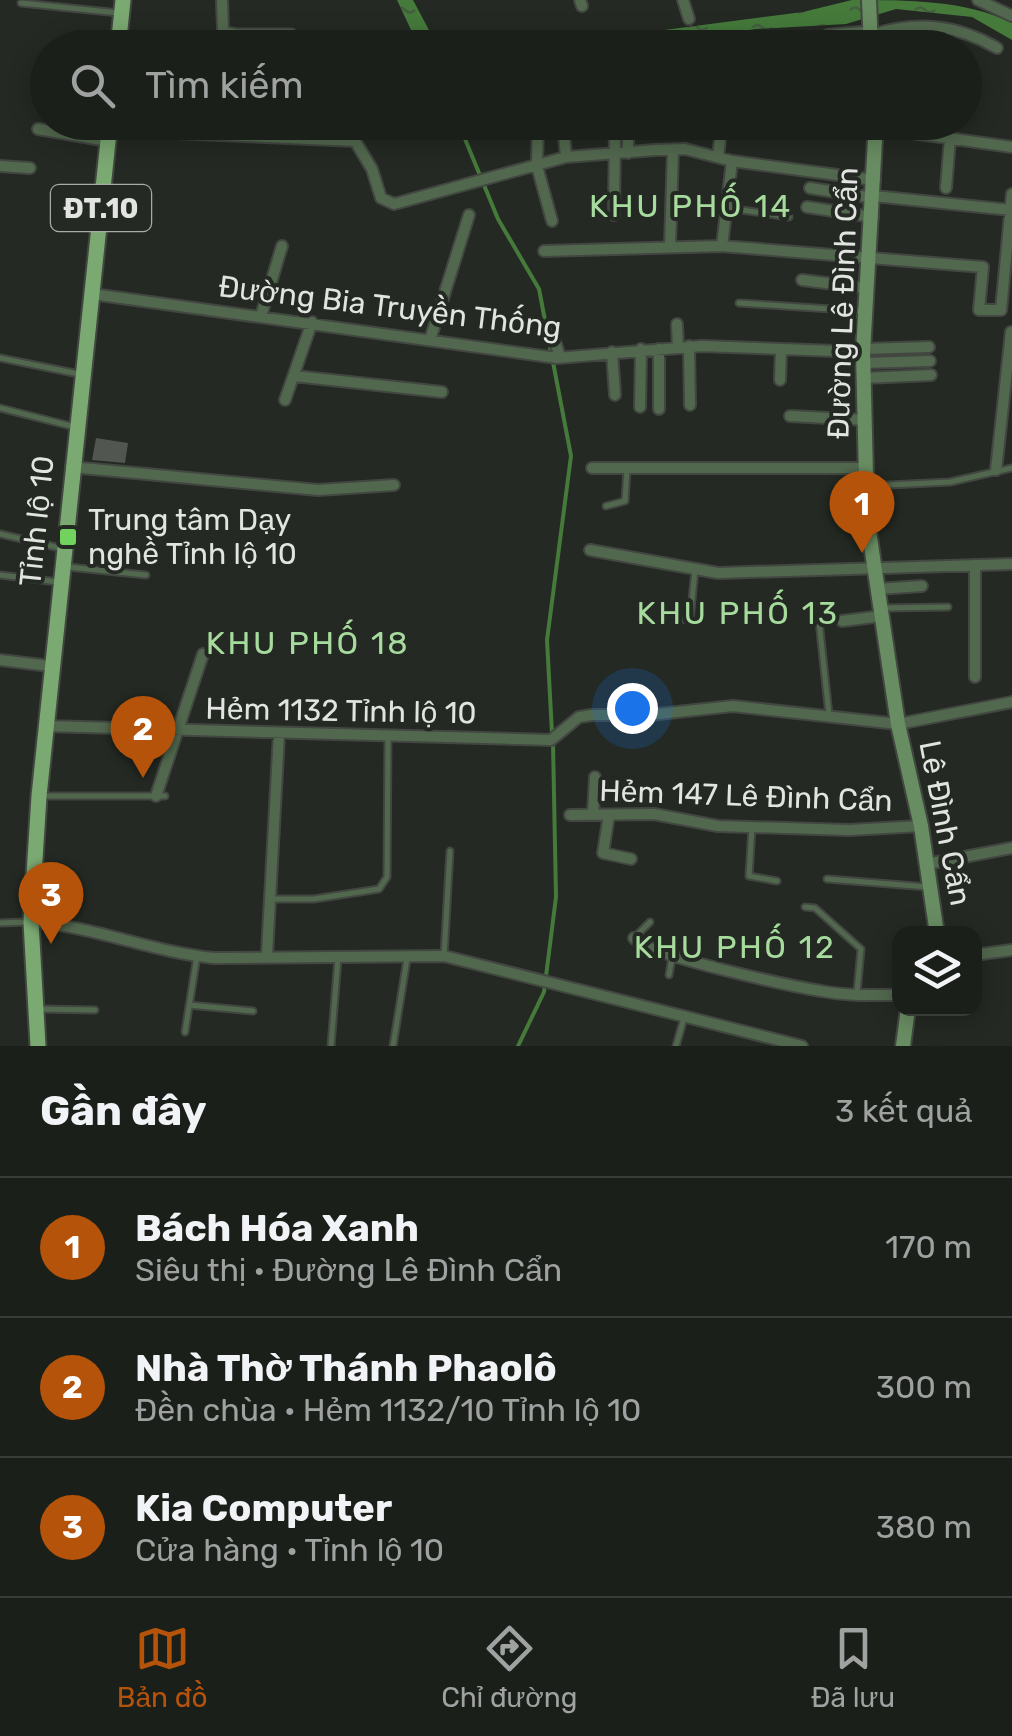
<!DOCTYPE html>
<html lang="vi">
<meta charset="utf-8">
<style>
:root{--surface:#1b1f1a;--page:#242723;--text:#f1f3f6;--muted:#a0a2a2;--line:#393d39;--accent:#b45309}
body{margin:0;font-family:Rubik,sans-serif;background:var(--page);color:var(--text)}
.controls{position:absolute;right:30px;bottom:30px;display:grid;overflow:hidden;border-radius:20px;box-shadow:0 5px 25px #0003}
.controls button{width:90px;height:90px;display:grid;place-items:center;padding:0;border:0;border-bottom:2px solid var(--line);background:var(--surface);color:var(--text);font:50px sans-serif}
.you{position:absolute;left:632px;top:708px;width:35px;height:35px;margin:-25px;border:8px solid #fff;border-radius:50%;background:#1a73e8;box-shadow:0 0 0 15px #1a73e833}
.badge{display:grid;place-items:center;width:65px;height:65px;border-radius:50%;background:var(--accent);color:#fff;font-size:32px;font-weight:700}
.pin{position:absolute;translate:-50% -82px;filter:drop-shadow(0 2px 5px #0008)}
.pin::after{content:'';position:absolute;top:52px;width:35px;height:30px;background:inherit;clip-path:polygon(0 0,100% 0,50% 100%)}
.list{margin:0;padding:0;list-style:none}
h2{display:flex;justify-content:space-between;align-items:center;height:130px;margin:0;padding:0 40px;font-size:42px}
h2 small{font-size:32px;font-weight:400;color:var(--muted)}
.list li{display:grid;grid-template-columns:65px 1fr auto;gap:30px;align-items:center;box-sizing:border-box;height:140px;padding:0 40px;border-top:2px solid var(--line)}
.list b{display:block;font-size:38px;white-space:nowrap}
.list p{margin:0;font-size:32px;white-space:nowrap;color:var(--muted)}
.list em{font-size:32px;font-style:normal;color:var(--muted)}
.icon{flex:none;width:55px;height:55px;fill:none;stroke:currentColor;stroke-width:2;stroke-linecap:round;stroke-linejoin:round}
.map{position:relative;flex:none;width:1012px;height:1046px;overflow:hidden}
.search{position:absolute;background:var(--surface);box-shadow:0 5px 25px #0003;left:30px;right:30px;top:30px;height:110px;display:flex;align-items:center;gap:25px;box-sizing:border-box;padding:0 35px;border-radius:55px;color:var(--muted);font-size:38px}
.sheet{height:550px;background:var(--surface)}
nav{display:flex;justify-content:space-around;align-items:center;box-sizing:border-box;height:140px;border-top:2px solid var(--line);background:var(--surface);font-size:28px;color:var(--muted)}
nav a{display:grid;justify-items:center;gap:5px}
nav .on{color:var(--accent)}
.map>svg:first-child{display:block}
.water{fill:url(#water-ripples)}
.lines{fill:none;stroke-linecap:round;stroke-linejoin:round}
.stream{stroke:#457a3b;stroke-width:4}
.building{fill:#515650}
.lane-casing{stroke:#424741;stroke-width:9}
.street-casing{stroke:#424741;stroke-width:14}
.secondary-casing{stroke:#424741;stroke-width:18}
.primary-casing{stroke:#424741;stroke-width:19}
.lane{stroke:#52684e;stroke-width:5}
.street{stroke:#52684e;stroke-width:10}
.secondary{stroke:#698d62;stroke-width:14}
.primary{stroke:#7ba972;stroke-width:15}
.poi-dot{fill:#71d35e;stroke:#242923;stroke-width:4}
.labels{text-anchor:middle;stroke-width:8;stroke-linejoin:round;paint-order:stroke}
.shield{fill:#242923;stroke:#a8aca7;stroke-width:2.5}
.shield-label{font-size:28px;font-weight:bold;fill:#e1e4e0}
.street-label{font-size:30px;fill:#e1e4e0;stroke:#242923}
.poi-label{font-size:30px;fill:#e1e4e0;stroke:#242923;text-anchor:start}
.neighbourhood-label{font-size:32px;letter-spacing:2.5px;fill:#a7db9d;stroke:#242923}
</style>
<div class="map">
<svg width="1012" height="1046" viewBox="0 0 1012 1046">
<defs>
<pattern id="water-ripples" width="26" height="14" patternUnits="userSpaceOnUse" patternTransform="scale(2.5)"><rect width="26" height="14" fill="#457a3b"/><path d="M2 4q2-2 4 0t4 0M15 11q2-2 4 0t4 0" fill="none" stroke="#445f3f"/></pattern>
</defs>
<rect width="100%" height="100%" fill="#242923"/>
<!-- water -->
<path class="water" d="M397,0h16l25,47h-19z
M852,0c55,0 114,0 160,23v17l-40,-23 -76,-8 -50,15 -90,5 -131,18 -99,1 277,-36z"/>
<g class="lines">
<!-- stream -->
<path class="stream" d="M458,122l40,97 41,70 32,167 -24,184 5,93
M518,1046l26,-54 12,-95 -3,-154"/>
</g>
<!-- building -->
<path class="building" d="M96,438l32,5 -3,20 -33,-3z"/>
<g class="lines">
<defs>
<path id="lane" d="M21,3l98,10
M226,30l11,2 2,16
M237,32h55
M222,133l8,-11
M728,208l61,9
M739,303l123,8
M0,358l79,16
M0,408l75,19
M869,486l81,-4 62,-14
M606,506l19,-5 2,-32
M0,534l60,14
M68,567l78,8
M0,575l58,7
M884,608l64,-1
M679,619l11,1 5,-50
M819,621l10,94
M42,796h123
M752,827l-3,49 28,5
M827,879l101,8
M270,899h44l65,-10 8,-12 1,-139
M805,907l10,1 46,41 -4,43
M0,923l28,-1
M636,936l14,-14
M444,956l6,-105
M669,975l3,-17
M189,1005l64,6
M39,1009l56,1
M185,1032l12,-76
M331,1046l7,-88
M393,1046l14,-87
M676,1046l8,-28"/>
<path id="street" d="M222,0l1,30
M580,0l2,6
M683,0l6,19
M978,0l34,16
M828,35l43,-4
M871,35c45,-14 85,-11 126,13
M538,122l-1,44 15,55
M563,122l3,35
M628,122v31
M876,128l136,19
M38,129l70,12
M109,130l246,11 17,28 9,29 13,6 172,-47 89,-7 30,-1 47,12 143,19
M718,157l4,-35
M0,166l30,2
M810,188l64,10
M946,188l4,-50
M874,196l137,14
M807,207l66,10
M614,215l1,-93
M670,246l3,-96
M722,246l10,-85
M544,251l178,-5 261,21 -4,43h22l11,-116
M802,280l64,8
M92,294l465,64 145,-12 161,6
M261,316l21,-70
M677,324l1,23
M551,329l9,28
M430,340l39,-125
M689,346l1,59
M863,349l66,-2
M612,352l3,43
M863,363l67,-2
M294,376l148,16
M864,378l67,-3
M780,380l1,-31
M285,400l27,-78
M640,407l1,-58
M659,409v-60
M790,416l75,4
M71,467l247,23 76,-5
M592,468h274
M996,470l15,-138
M590,550l128,23 294,-9
M975,565v112
M878,589l44,-3
M842,621l40,-5
M0,660l50,6
M45,726l506,14 28,-23 13,-2h57l84,-9 165,18 114,-22
M156,796l47,-142
M570,815l84,-1 64,12 131,4 72,-4
M593,815l2,-38
M609,815l-6,38 28,6
M927,864l85,-16
M31,922c63,4 120,30 183,36l230,-2 358,90
M634,938c11,17 157,48 187,53 26,5 52,4 79,4
M267,954l12,-220
M974,955l38,-5"/>
<path id="secondary" d="M869,0l2,48
M876,122l-13,230 4,166 31,206 23,102 16,108
M903,1046l5,-38"/>
<path id="primary" d="M118,48l5,-48
M38,1046l-7,-124 8,-126 71,-674"/>
</defs>
<!-- lane casing -->
<use href="#lane" class="lane-casing"/>
<!-- street casing -->
<use href="#street" class="street-casing"/>
<!-- secondary casing -->
<use href="#secondary" class="secondary-casing"/>
<!-- primary casing -->
<use href="#primary" class="primary-casing"/>
<!-- lane -->
<use href="#lane" class="lane"/>
<!-- street -->
<use href="#street" class="street"/>
<!-- secondary -->
<use href="#secondary" class="secondary"/>
<!-- primary -->
<use href="#primary" class="primary"/>
</g>
<!-- markers -->
<rect class="poi-dot" x="58" y="527" width="20" height="20" rx="5"/>
<g class="labels">
<!-- shield labels -->
<rect class="shield" x="51" y="185" width="100" height="46" rx="8"/>
<g class="shield-label">
<text x="101" y="218">ĐT.10</text>
</g>
<!-- street labels -->
<g class="street-label">
<text transform="translate(843 303) rotate(-88)" y="10">Đường Lê Đình Cẩn</text>
<text transform="translate(390 307) rotate(7)" y="10">Đường Bia Truyền Thống</text>
<text transform="translate(37 521) rotate(-84)" y="10">Tỉnh lộ 10</text>
<text transform="translate(341 711) rotate(1)" y="10">Hẻm 1132 Tỉnh lộ 10</text>
<text transform="translate(746 796) rotate(2)" y="10">Hẻm 147 Lê Đình Cẩn</text>
<text transform="translate(945 823) rotate(79)" y="10">Lê Đình Cẩn</text>
</g>
<!-- poi labels -->
<g class="poi-label">
<text x="88" y="530">Trung tâm Dạy<tspan x="88" dy="34">nghề Tỉnh lộ 10</tspan></text>
</g>
<!-- neighbourhood labels -->
<g class="neighbourhood-label">
<text x="691" y="217">KHU PHỐ 14</text>
<text x="738" y="624">KHU PHỐ 13</text>
<text x="308" y="654">KHU PHỐ 18</text>
<text x="735" y="958">KHU PHỐ 12</text>
</g>
</g>
</svg>
<div class="controls">
<button><svg class="icon" aria-label="layers" viewBox="0 0 24 24"><path d="M12 4l9 5-9 5-9-5zM3 14l9 5 9-5"/></svg></button>
</div>
<div class="you"></div>
<div class="pin badge" style="left:862px;top:553px">1</div>
<div class="pin badge" style="left:143px;top:778px">2</div>
<div class="pin badge" style="left:51px;top:944px">3</div>
<div class="search"><svg class="icon" aria-label="search" viewBox="0 0 24 24"><circle cx="10" cy="10" r="6"/><path d="M15 15l6 6"/></svg>Tìm kiếm</div>
</div>
<section class="sheet">
<h2>Gần đây<small>3 kết quả</small></h2>
<ul class="list">
<li><span class="badge">1</span><div><b>Bách Hóa Xanh</b><p>Siêu thị · Đường Lê Đình Cẩn</p></div><em>170 m</em></li>
<li><span class="badge">2</span><div><b>Nhà Thờ Thánh Phaolô</b><p>Đền chùa · Hẻm 1132/10 Tỉnh lộ 10</p></div><em>300 m</em></li>
<li><span class="badge">3</span><div><b>Kia Computer</b><p>Cửa hàng · Tỉnh lộ 10</p></div><em>380 m</em></li>
</ul>
</section>
<nav>
<a class="on"><svg class="icon" aria-label="map" viewBox="0 0 24 24"><path d="M3 6l6-2 6 2 6-2v14l-6 2-6-2-6 2zM9 4v14M15 6v14"/></svg>Bản đồ</a>
<a><svg class="icon" aria-label="directions" viewBox="0 0 24 24"><path d="M12 3l9 9-9 9-9-9zM9 14v-3h6M13 9l2 2-2 2"/></svg>Chỉ đường</a>
<a><svg class="icon" aria-label="saved" viewBox="0 0 24 24"><path d="M7 4h10v16l-5-4-5 4z"/></svg>Đã lưu</a>
</nav>
